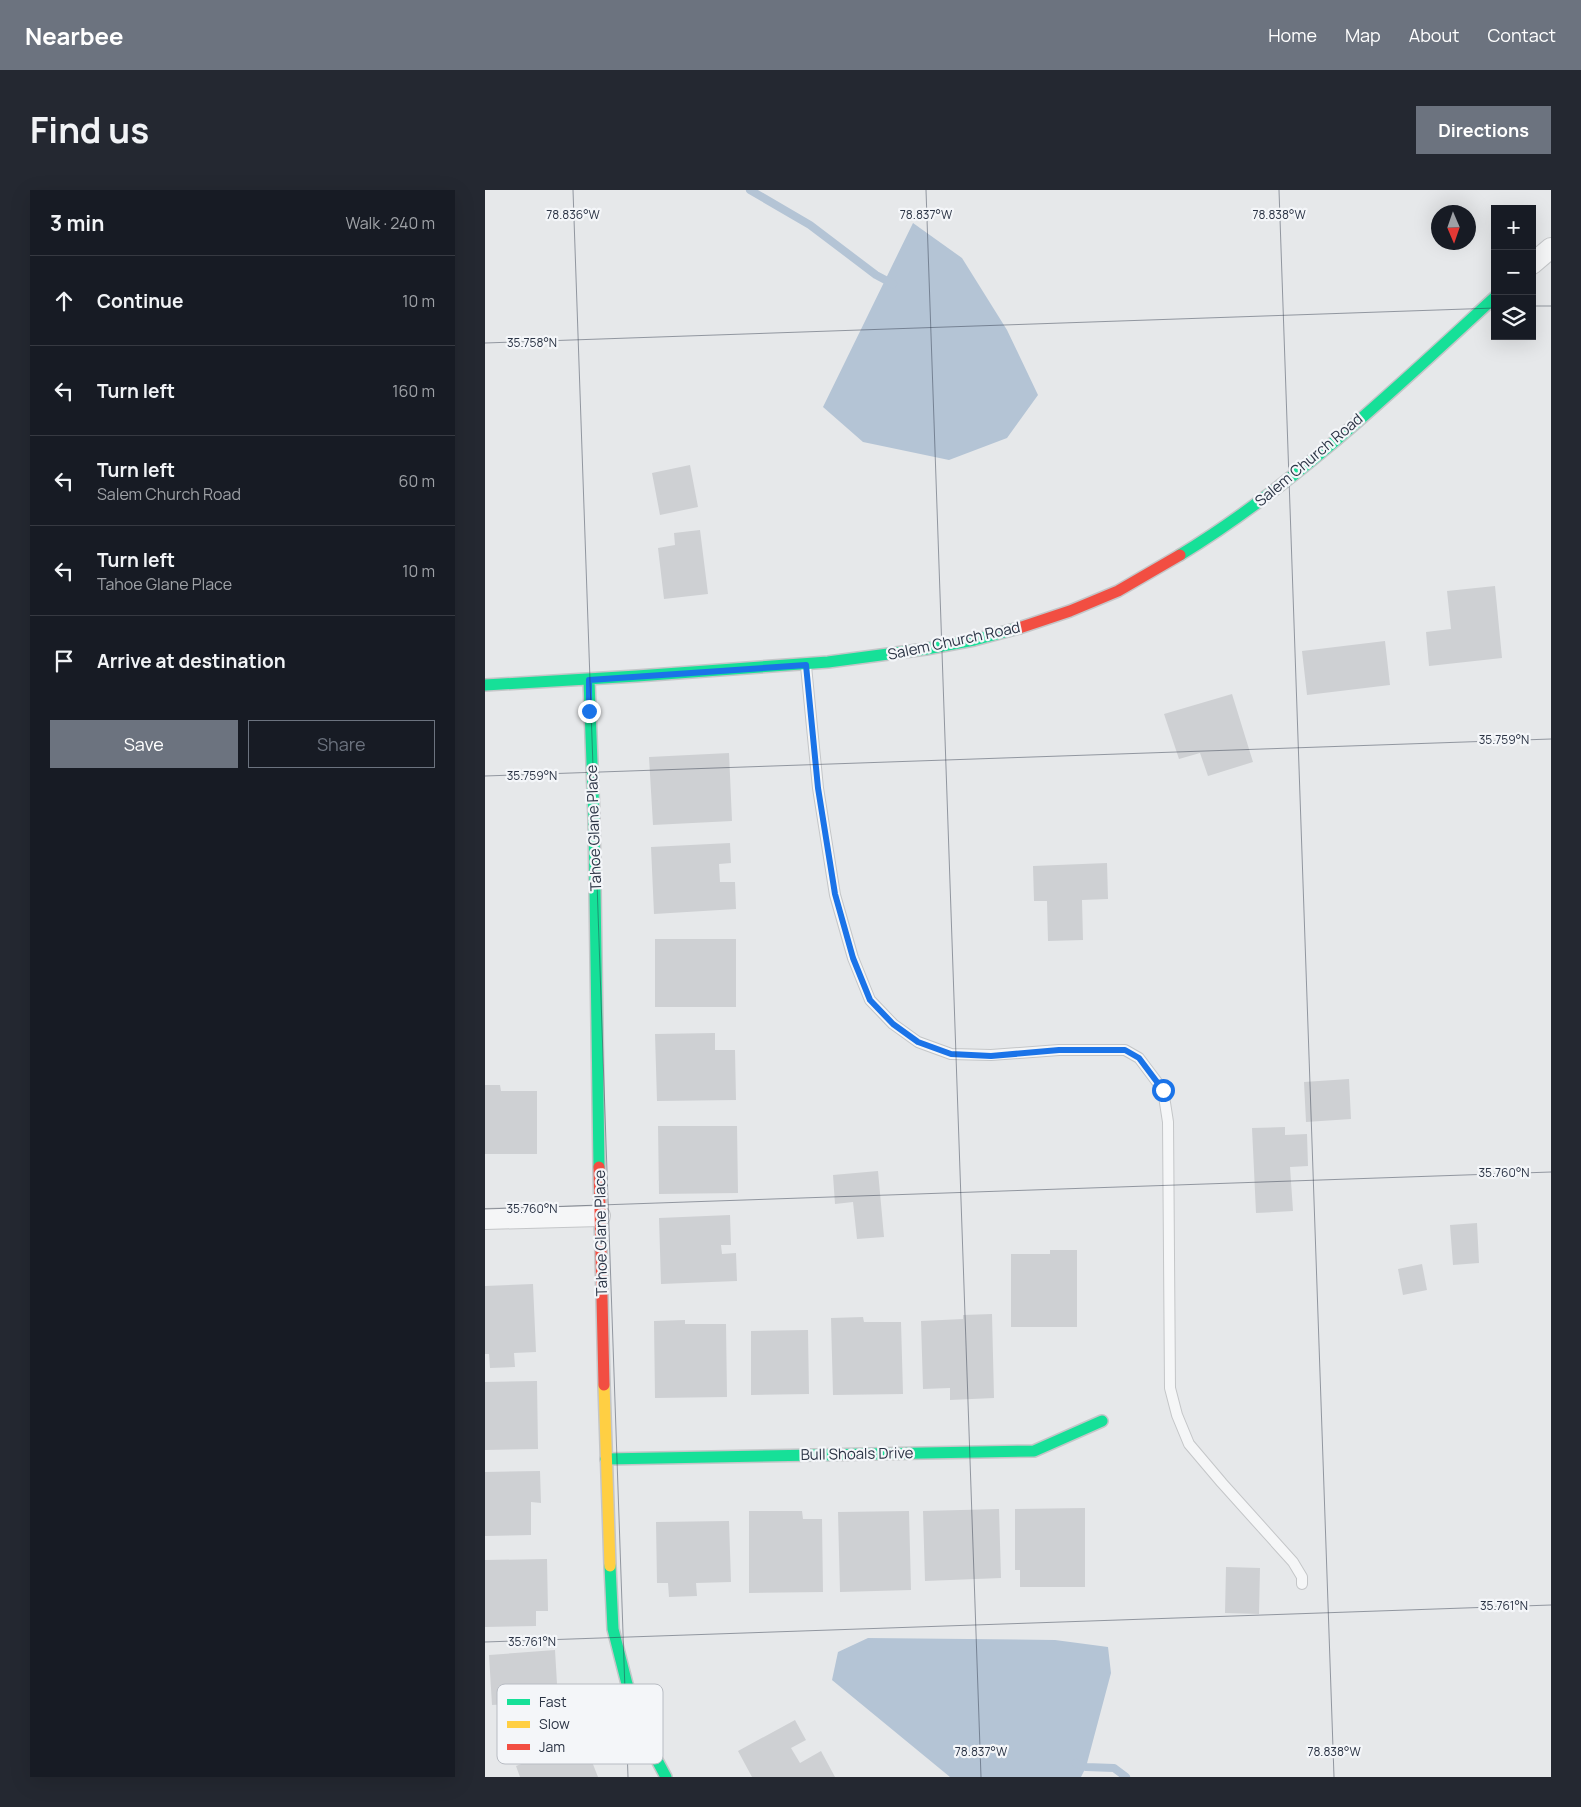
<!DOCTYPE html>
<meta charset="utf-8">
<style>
:root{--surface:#171b24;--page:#242831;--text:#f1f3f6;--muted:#9ea1a6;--line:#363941;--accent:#6c737f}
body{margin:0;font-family:Manrope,sans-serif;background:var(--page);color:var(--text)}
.controls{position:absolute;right:15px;top:15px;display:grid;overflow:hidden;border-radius:0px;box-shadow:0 5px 20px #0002}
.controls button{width:45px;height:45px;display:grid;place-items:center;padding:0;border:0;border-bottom:1px solid var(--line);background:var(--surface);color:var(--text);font:25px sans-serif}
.compass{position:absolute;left:946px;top:15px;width:45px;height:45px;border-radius:50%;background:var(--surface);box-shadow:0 5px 20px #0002;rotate:178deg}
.stop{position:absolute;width:15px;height:15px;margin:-11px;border:4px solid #1a73e8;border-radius:50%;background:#fff}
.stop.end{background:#1a73e8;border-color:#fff;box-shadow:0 1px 5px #0008}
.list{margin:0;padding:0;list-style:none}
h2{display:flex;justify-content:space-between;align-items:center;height:65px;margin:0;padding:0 20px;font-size:21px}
h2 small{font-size:16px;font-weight:400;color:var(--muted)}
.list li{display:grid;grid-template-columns:32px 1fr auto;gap:15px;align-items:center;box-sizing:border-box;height:90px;padding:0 20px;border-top:1px solid var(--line)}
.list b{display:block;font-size:19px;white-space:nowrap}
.list p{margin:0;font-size:16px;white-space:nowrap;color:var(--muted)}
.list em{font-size:16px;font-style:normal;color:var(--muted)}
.actions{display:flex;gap:10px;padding:15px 20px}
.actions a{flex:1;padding:11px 0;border:1px solid var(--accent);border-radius:0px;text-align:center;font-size:18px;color:var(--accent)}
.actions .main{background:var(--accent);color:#fff}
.icon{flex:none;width:28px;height:28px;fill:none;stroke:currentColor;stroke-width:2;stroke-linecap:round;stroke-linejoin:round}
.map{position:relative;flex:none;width:1066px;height:1587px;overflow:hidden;border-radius:0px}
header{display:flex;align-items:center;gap:30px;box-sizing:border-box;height:70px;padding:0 25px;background:var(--accent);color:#fff}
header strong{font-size:24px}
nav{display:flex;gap:28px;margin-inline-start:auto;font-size:18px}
.intro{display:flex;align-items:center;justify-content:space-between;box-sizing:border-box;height:120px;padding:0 30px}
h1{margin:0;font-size:35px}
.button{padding:12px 22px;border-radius:0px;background:var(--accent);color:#fff;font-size:18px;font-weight:700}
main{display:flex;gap:30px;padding:0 30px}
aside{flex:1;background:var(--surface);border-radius:0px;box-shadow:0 5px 20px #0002}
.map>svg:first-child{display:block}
.water{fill:#b4c4d5}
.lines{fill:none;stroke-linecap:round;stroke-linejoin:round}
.stream{stroke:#b4c4d5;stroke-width:8}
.building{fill:#ced0d3}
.lane-casing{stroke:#c4c6c8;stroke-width:12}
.street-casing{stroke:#c4c6c8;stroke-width:22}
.fast-casing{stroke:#c4c6c8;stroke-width:14}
.slow-casing{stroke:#c4c6c8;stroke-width:14}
.jam-casing{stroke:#c4c6c8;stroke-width:14}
.lane{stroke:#f5f6f7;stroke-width:10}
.street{stroke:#f5f6f7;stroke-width:20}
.fast{stroke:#16e098;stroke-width:11}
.slow{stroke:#ffcf43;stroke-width:11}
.jam{stroke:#f24e42;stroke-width:11}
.route{stroke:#1a73e8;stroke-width:6}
.ticks{fill:none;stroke:#2b3445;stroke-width:1;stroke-opacity:0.45}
.labels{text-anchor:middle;stroke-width:4.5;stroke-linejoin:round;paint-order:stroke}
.street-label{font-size:15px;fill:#2b3445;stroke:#f4f6f9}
.key{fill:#f4f6f9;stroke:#b8bcc3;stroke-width:1}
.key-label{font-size:14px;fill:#2b3445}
.ticks-label{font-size:12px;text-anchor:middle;fill:#2b3445;stroke:#f4f6f9;stroke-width:4.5;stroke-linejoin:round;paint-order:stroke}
</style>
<header>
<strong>Nearbee</strong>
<nav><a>Home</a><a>Map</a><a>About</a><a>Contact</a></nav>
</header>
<div class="intro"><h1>Find us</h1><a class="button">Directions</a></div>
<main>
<aside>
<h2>3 min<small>Walk · 240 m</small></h2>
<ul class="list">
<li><svg class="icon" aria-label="ahead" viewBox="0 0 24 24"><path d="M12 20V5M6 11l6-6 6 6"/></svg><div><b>Continue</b></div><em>10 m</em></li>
<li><svg class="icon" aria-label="left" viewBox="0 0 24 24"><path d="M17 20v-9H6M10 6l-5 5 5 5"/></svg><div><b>Turn left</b></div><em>160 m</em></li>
<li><svg class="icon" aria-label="left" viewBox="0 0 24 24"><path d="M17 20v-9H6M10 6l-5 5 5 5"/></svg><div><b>Turn left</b><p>Salem Church Road</p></div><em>60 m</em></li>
<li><svg class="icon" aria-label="left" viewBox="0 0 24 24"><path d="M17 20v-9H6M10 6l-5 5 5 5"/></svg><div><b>Turn left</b><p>Tahoe Glane Place</p></div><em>10 m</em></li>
<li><svg class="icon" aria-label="arrive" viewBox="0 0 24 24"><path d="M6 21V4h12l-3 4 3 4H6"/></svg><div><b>Arrive at destination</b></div></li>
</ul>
<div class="actions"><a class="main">Save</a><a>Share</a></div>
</aside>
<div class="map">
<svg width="1066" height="1587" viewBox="0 0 1066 1587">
<rect width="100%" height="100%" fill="#e6e8ea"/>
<!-- water -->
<path class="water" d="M428,33l49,35 45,72 31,65 -31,43 -58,22 -86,-18 -40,-35z
M383,1448l187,2 53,7 3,26 -25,94 -5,10h-131l-118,-97 6,-28z"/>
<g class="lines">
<!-- stream -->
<path class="stream" d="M265,0l60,35 66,50 17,9
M591,1573l10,4 28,1 12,9"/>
</g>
<!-- building -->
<path class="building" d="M205,275l8,42 -38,8 -8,-42z
M215,340l8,64 -44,5 -6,-51 17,-3 -1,-12z
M1010,396l7,72 -73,8 -3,-34 25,-3 -4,-38z
M900,451l5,44 -83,10 -5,-44z
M747,504l21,68 -45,14 -8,-23 -21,6 -15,-45z
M244,563l3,68 -79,4 -4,-68z
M245,653l1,20 -12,1 1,18h15l1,27 -82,5 -3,-67z
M622,673l1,36 -26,1 1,40 -35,1 -1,-40h-13l-1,-35z
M170,749h81v68h-81z
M230,843v17h20l1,50 -79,1 -2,-67z
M864,889l2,40 -45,3 -2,-40z
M0,895h15l1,6h36v63h-52z
M173,936h79l1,67 -79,1z
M800,937v8l22,-1 1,32 -18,1 3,44 -37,2 -4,-85z
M393,981l6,66 -27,2 -4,-37 -18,2 -2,-29z
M245,1025l1,30h-10l1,9 14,-1 1,28 -76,3 -2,-66z
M992,1033l2,40 -26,2 -3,-40z
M565,1060h27v77h-66v-73h39z
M937,1074l5,26 -24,5 -5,-26z
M48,1094l3,68 -22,1 1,14 -25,1 -1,-14h-4v-68z
M507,1124l2,84 -44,2v-12l-27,1 -2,-68 42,-2v-4z
M378,1127l1,5h37l2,72 -70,1 -2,-77z
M200,1130v4h41l1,73 -72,1 -1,-77z
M323,1140l1,64 -58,1v-64z
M52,1191l1,68 -53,1v-68z
M55,1281l1,32 -10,-1v33l-46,1v-64z
M600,1318v79h-65v-17h-5v-61z
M514,1319l2,69 -76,3 -2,-70z
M264,1321h53l1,8h19l1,73 -74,1z
M424,1321l2,79 -71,2 -2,-80z
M244,1331l2,61 -35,1 1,13 -28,1 -1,-14h-11l-1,-61z
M62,1369l1,52h-12v15l-51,1v-67z
M741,1377l34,1 -1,46 -34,-1z
M70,1460l3,51 -66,4 -3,-50z
M310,1530l11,20 -15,8 9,15 21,-12 14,26h-83l-14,-26z
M68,1547l4,12 26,-10 15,38h-78l-4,-11 16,-6 -5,-13z"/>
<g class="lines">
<defs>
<path id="lane" d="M321,476l12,122 17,107 18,63 17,42 23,24 25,18 33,12 40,1 68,-5h66l14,8 24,32 5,32 2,266 7,27 12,29 33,39 71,79 9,15v7"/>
<path id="street" d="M1047,74l19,-16
M0,1029l115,-3"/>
<path id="fast" d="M695,365c114,-69 217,-168 315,-258
M104,490l5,139 5,348
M0,495l152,-9 191,-14 98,-13 48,-9 45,-12
M121,1269l428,-8 68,-30
M125,1376l3,63 14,55 23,63 16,30"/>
<path id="slow" d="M119,1195l6,181"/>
<path id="jam" d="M534,438l51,-17 48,-20 62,-36
M114,977l5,218"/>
</defs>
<!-- lane casing -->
<use href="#lane" class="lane-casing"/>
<!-- street casing -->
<use href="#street" class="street-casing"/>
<!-- fast casing -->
<use href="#fast" class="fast-casing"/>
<!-- slow casing -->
<use href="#slow" class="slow-casing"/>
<!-- jam casing -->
<use href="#jam" class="jam-casing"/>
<!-- lane -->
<use href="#lane" class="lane"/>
<!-- street -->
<use href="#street" class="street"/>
<!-- fast -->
<use href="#fast" class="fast"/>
<!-- slow -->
<use href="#slow" class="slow"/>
<!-- jam -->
<use href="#jam" class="jam"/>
</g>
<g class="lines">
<!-- route -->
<path class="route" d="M104,521v-31l217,-15 12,123 17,106 18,64 17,42 23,24 25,18 33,12 40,2 68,-6h66l14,8 24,32"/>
</g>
<!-- ticks -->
<path class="ticks" d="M88,0l55,1587M441,0l55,1587M794,0l55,1587M1047,116h19M0,153l1010,-35M0,586l1066,-37M0,1019l1066,-37M0,1452l1066,-37"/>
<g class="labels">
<!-- street labels -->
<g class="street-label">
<text transform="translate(824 270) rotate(-40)" y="5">Salem Church Road</text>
<text transform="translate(469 451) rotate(-12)" y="5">Salem Church Road</text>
<text transform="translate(109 638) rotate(-92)" y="5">Tahoe Glane Place</text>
<text transform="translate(116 1043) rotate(-91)" y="5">Tahoe Glane Place</text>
<text transform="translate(372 1264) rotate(-1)" y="5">Bull Shoals Drive</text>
</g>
</g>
<!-- legend -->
<rect x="12" y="1494" width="166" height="80" rx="8" class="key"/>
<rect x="22" y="1509" width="23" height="6" fill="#16e098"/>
<rect x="22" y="1531" width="23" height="7" fill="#ffcf43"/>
<rect x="22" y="1554" width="23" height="6" fill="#f24e42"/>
<g class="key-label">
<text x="54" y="1517">Fast</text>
<text x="54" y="1539">Slow</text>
<text x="54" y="1562">Jam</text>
</g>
<g class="ticks-label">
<text x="88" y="29">78.836°W</text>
<text x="441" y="29">78.837°W</text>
<text x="794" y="29">78.838°W</text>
<text x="47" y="157">35.758°N</text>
<text x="1019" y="554">35.759°N</text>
<text x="47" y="590">35.759°N</text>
<text x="1019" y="987">35.760°N</text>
<text x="47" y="1023">35.760°N</text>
<text x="1019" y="1420">35.761°N</text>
<text x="47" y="1456">35.761°N</text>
<text x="496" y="1566">78.837°W</text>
<text x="849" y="1566">78.838°W</text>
</g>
</svg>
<div class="controls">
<button>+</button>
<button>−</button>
<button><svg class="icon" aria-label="layers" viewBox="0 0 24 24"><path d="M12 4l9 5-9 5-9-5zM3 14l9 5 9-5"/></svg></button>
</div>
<svg class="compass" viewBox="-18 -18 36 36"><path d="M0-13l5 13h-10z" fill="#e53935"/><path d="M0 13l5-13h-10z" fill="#9ea1a6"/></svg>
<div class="stop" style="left:678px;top:900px"></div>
<div class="stop end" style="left:104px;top:521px"></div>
</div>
</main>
